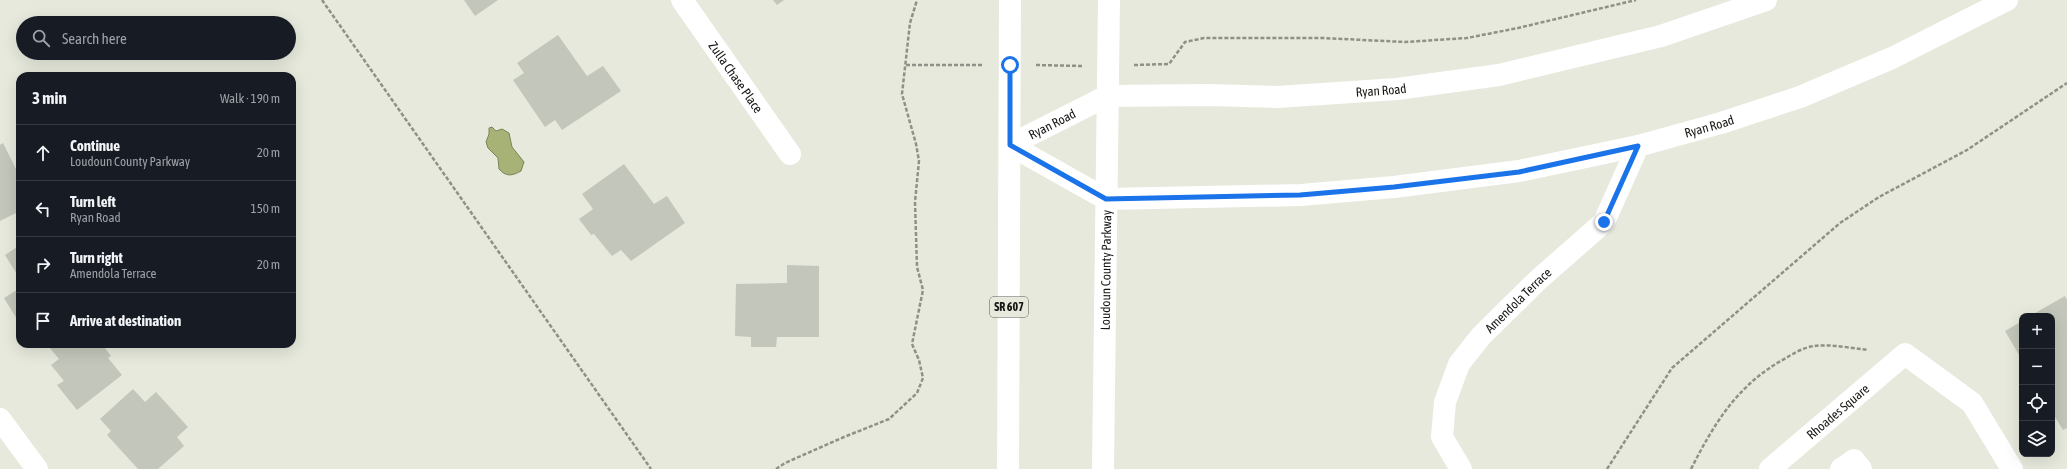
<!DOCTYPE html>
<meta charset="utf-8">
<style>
:root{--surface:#171b24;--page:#242831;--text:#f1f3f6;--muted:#9ea1a6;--line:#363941}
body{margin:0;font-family:"Asap Condensed",sans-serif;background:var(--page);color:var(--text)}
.controls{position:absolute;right:12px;bottom:12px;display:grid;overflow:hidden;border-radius:8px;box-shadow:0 4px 16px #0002}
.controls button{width:36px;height:36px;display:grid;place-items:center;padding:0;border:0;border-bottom:1px solid var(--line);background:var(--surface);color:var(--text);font:20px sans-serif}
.stop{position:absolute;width:12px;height:12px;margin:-9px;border:3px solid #1a73e8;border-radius:50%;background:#fff}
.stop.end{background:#1a73e8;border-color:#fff;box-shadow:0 1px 4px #0008}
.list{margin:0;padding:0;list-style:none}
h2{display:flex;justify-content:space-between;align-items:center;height:52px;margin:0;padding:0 16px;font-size:17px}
h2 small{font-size:13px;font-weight:400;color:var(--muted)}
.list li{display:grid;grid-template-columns:26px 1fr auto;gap:12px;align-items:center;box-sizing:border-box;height:56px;padding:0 16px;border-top:1px solid var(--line)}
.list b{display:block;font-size:15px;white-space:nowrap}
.list p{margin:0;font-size:13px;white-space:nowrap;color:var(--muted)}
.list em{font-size:13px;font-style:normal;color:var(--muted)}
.icon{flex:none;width:22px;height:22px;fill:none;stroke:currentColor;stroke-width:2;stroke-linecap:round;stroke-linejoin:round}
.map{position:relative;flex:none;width:2067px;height:469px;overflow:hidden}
.search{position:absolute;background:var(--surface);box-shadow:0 4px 16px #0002;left:16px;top:16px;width:280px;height:44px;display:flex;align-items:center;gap:10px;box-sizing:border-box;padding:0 14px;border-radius:22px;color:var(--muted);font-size:15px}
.panel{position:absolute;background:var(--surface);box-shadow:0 4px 16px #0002;left:16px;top:72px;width:280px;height:276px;border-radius:12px}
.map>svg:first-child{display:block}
.water{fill:#a6b276;stroke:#7b8458}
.building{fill:#c3c6ba}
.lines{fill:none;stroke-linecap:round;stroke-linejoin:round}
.path{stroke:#8f9188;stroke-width:2.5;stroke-dasharray:4 2;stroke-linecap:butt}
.minor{stroke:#fff;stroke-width:22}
.major{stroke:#fff;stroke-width:22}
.route{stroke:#1a73e8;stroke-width:5}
.labels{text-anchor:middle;stroke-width:4;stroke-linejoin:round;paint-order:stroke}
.shield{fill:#e6e9dc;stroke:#54564f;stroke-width:1}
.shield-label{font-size:12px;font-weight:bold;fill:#161713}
.street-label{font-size:13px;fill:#161713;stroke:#e6e9dc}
</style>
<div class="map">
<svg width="2067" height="469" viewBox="0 0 2067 469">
<rect width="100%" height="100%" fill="#e6e9dc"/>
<!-- water -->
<path class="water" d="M492,127l4,4 6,-2 7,4 3,14 12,15 -3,9c-9,5 -15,6 -22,-2l-1,-11 -10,-10 -2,-6 3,-8v-6z"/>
<!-- building -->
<path class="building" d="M464,0h34l-23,16z
M773,0h11l-7,5z
M558,35l29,41 16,-10 18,25 -59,39 -7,-10 -10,7 -32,-47 11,-7 -7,-10z
M3,143l17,34v34l-20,10v-76z
M624,164l30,40 13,-8 18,27 -54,38 -10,-11 -9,6 -18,-22 -3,1 -12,-16 14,-10 -11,-15z
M20,245v34l-15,-24z
M787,265l32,1v71h-42l-1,10h-25v-10l-16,-1 1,-52 51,-1z
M20,288v36l-16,-26z
M2065,296l2,4v128l-4,2 -11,-18v-96h-22z
M2022,321v39l-17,-29z
M53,344h49l9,12 -3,2 14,17 -45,35 -20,-25 7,-4 -13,-16 8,-6 -10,-12z
M133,389l12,13 11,-10 32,35 -11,10 7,9 -26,23h-20l-31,-34 4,-4 -11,-12z"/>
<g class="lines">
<!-- path -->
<path class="path" d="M322,0l329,469
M906,65h77
M1036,65l47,1
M1134,65l35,-1 16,-22 19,-4h118l83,4 62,-4 51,-10 118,-28
M776,469l9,-6 59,-26 45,-18 28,-26 6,-15 -4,-18 -7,-16 11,-54 -6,-23 -2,-65 4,-41 -3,-17 -14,-50 8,-71 7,-23
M1607,469l65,-101 168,-145 39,-26 88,-47 100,-67
M1691,469c24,-47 47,-85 95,-111 8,-5 19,-11 28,-12 18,-2 37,2 54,4"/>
<!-- minor -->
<g class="minor">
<path id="s1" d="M682,0l108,154"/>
<path d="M0,419l37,50"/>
<path id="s2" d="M1461,469l-19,-32 3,-35 14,-38 22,-28 57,-56 66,-58 34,-76"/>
<path id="s3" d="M1770,469l135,-115 67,49 40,66"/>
<path d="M1841,469l13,-9 7,9"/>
</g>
<!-- major -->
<g class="major">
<path id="s4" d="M1010,145l96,54 195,-4 93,-8 125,-16 119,-25 83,-23 79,-26 92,-39 115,-58"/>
<path id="s5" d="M1010,145l97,-49 101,-1 69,2 120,-8 102,-14 162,-39 105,-36"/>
<path d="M1008,469l2,-469"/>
<path id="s6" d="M1103,469l6,-469"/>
</g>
</g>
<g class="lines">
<!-- route -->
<path class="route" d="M1010,65v80l96,54 194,-4 94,-8 125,-15 119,-26 -34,76"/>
</g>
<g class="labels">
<!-- shield labels -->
<rect class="shield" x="990" y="297" width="38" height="20" rx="3"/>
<g class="shield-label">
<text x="1009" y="311">SR 607</text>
</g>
<!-- street labels -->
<g class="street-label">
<text dy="5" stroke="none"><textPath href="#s1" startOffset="94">Zulla Chase Place</textPath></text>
<text dy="5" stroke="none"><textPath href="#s5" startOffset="383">Ryan Road</textPath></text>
<text dy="5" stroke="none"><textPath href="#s5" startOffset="47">Ryan Road</textPath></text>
<text dy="5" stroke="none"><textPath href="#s4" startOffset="720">Ryan Road</textPath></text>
<text dy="5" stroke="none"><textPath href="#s6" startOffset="199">Loudoun County Parkway</textPath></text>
<text dy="5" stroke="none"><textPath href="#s2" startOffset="200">Amendola Terrace</textPath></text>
<text dy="5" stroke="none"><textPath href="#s3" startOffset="89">Rhoades Square</textPath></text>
</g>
</g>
</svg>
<div class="controls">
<button>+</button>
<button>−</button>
<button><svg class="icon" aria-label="locate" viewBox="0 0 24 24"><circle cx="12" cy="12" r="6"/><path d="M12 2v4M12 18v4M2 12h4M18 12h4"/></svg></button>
<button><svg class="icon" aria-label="layers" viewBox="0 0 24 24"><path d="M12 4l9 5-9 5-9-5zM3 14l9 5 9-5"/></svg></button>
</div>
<div class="stop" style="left:1010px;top:65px"></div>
<div class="stop end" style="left:1604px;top:222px"></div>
<div class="search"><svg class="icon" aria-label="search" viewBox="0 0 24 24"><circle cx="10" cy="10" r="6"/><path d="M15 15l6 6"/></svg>Search here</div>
<section class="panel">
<h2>3 min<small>Walk · 190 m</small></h2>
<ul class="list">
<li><svg class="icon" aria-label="ahead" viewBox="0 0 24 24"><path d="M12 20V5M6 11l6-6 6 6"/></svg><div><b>Continue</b><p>Loudoun County Parkway</p></div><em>20 m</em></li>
<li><svg class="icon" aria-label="left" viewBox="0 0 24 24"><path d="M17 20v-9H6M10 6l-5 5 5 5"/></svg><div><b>Turn left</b><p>Ryan Road</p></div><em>150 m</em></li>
<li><svg class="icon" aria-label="right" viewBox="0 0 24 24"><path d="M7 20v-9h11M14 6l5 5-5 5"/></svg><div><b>Turn right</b><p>Amendola Terrace</p></div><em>20 m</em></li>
<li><svg class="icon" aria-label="arrive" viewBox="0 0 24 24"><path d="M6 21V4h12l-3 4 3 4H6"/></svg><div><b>Arrive at destination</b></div></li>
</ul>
</section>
</div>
